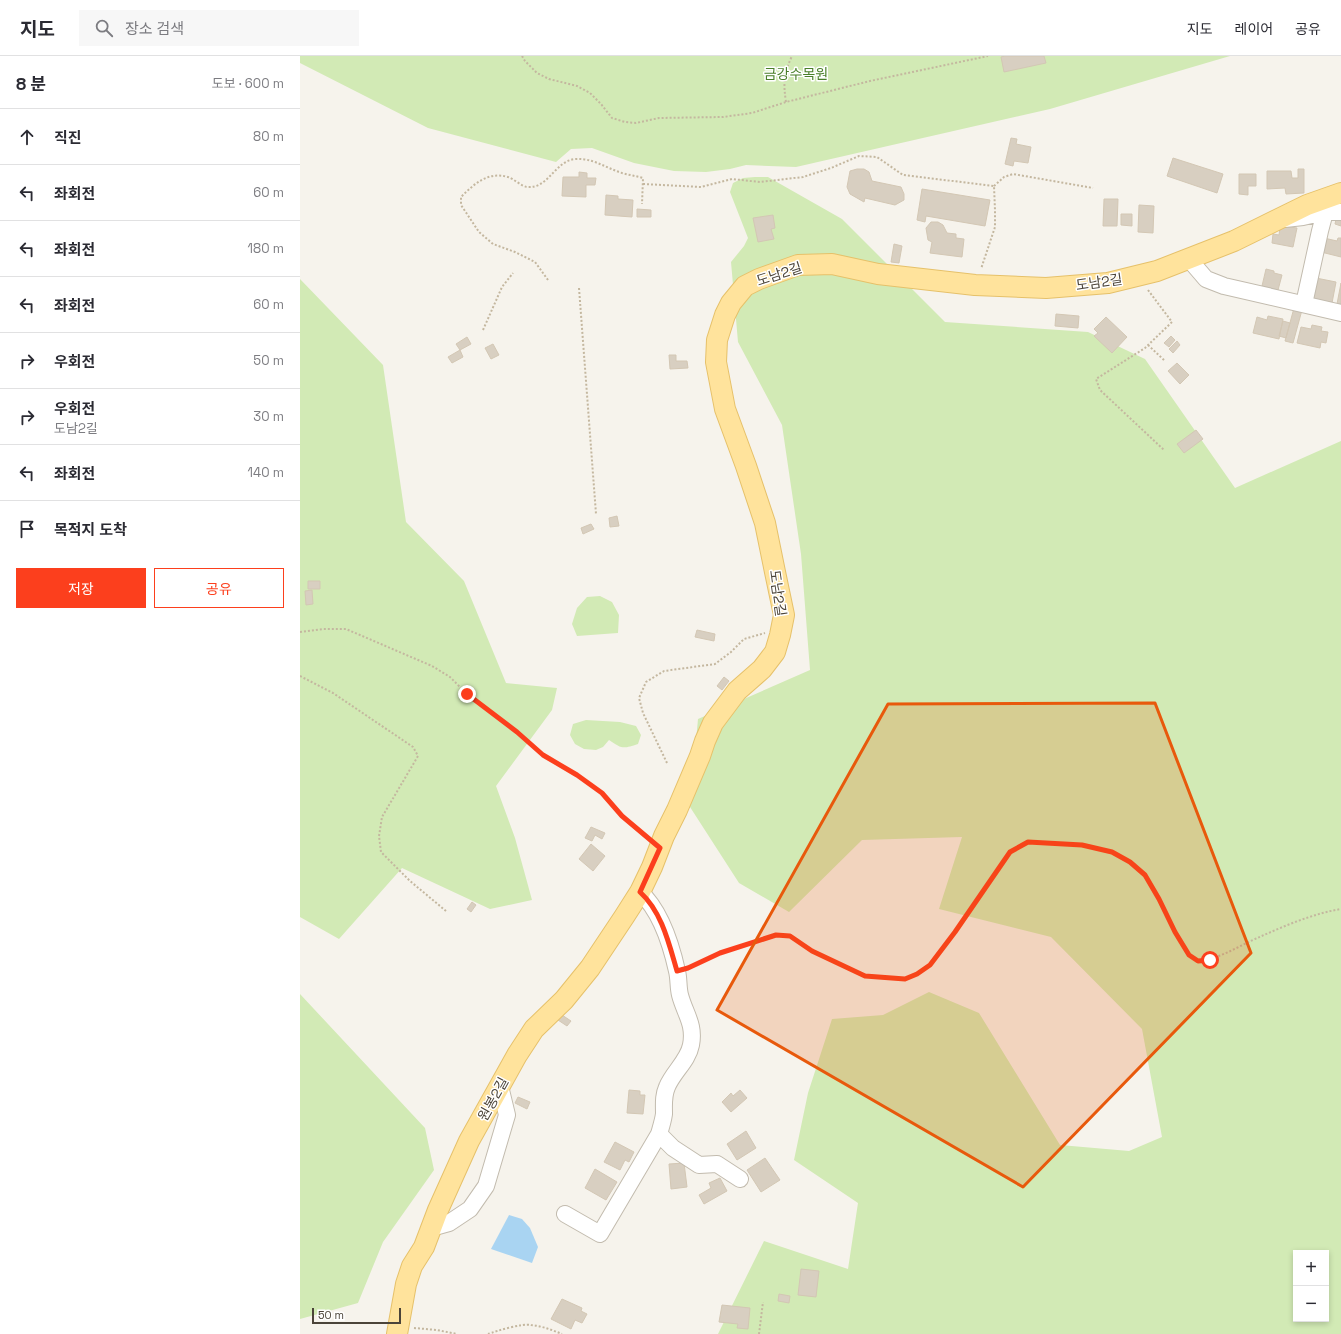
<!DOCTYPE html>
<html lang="ko">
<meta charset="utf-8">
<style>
:root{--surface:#fff;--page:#f7f7f7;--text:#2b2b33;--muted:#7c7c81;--line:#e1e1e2;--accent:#fc3f1d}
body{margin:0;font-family:"Space Grotesk","Noto Sans KR",sans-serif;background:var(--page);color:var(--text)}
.controls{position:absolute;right:12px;bottom:12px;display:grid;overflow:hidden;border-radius:0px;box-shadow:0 2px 6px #0003}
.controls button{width:36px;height:36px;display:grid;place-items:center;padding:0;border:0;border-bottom:1px solid var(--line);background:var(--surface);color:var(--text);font:20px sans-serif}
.scale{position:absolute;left:12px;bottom:10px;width:89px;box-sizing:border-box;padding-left:4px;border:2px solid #4b4439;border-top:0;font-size:11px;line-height:14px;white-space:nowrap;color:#4b4439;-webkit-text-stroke:3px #fff;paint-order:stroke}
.stop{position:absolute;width:12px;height:12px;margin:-9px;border:3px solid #fc3f1d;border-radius:50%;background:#fff}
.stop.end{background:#fc3f1d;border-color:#fff;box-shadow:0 1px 4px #0008}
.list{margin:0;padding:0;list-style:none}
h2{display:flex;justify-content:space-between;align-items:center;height:52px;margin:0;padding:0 16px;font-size:17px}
h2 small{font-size:13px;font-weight:400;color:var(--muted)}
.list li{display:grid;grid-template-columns:26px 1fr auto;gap:12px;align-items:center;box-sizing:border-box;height:56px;padding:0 16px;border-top:1px solid var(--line)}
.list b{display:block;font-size:15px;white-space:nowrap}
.list p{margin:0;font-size:13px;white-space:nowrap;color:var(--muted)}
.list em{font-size:13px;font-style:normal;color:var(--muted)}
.actions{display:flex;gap:8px;padding:12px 16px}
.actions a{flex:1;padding:9px 0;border:1px solid var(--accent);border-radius:0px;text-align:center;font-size:14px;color:var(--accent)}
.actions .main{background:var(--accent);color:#fff}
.icon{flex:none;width:22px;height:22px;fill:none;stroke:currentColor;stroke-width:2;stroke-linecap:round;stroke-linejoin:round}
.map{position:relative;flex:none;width:1041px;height:1278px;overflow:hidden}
header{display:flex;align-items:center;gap:24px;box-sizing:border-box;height:56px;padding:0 20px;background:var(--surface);border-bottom:1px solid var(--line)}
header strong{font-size:19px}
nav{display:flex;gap:22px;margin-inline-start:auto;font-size:14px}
.search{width:280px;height:36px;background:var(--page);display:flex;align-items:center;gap:10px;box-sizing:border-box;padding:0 14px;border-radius:0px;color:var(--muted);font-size:15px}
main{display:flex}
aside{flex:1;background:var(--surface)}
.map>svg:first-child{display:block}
.green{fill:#d2eab5;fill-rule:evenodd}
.water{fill:#a9d4f2}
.building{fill:#d8cfc1;stroke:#d3c7b4}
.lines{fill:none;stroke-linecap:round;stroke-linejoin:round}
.minor-casing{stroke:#c2bbae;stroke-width:18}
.major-casing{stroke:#e6c16a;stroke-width:22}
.path{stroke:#c4b79f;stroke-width:2;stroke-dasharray:2 2;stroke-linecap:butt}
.minor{stroke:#fff;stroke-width:16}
.major{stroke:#ffe39c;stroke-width:20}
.route{stroke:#fc3f1d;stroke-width:5}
.marked{fill:#e8590c;fill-opacity:0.2;stroke:#e8590c;stroke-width:3;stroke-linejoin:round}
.labels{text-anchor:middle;stroke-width:3;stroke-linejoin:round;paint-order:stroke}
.park-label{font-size:14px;fill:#4a7f2a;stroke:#fff}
.street-label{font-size:14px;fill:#4b4439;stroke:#fff}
</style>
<header>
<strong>지도</strong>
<div class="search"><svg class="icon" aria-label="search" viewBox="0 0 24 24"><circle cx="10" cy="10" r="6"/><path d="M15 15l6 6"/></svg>장소 검색</div>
<nav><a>지도</a><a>레이어</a><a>공유</a></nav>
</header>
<main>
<aside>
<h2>8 분<small>도보 · 600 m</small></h2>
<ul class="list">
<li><svg class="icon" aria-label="ahead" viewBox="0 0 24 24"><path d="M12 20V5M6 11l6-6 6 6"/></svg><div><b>직진</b></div><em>80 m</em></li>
<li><svg class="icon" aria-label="left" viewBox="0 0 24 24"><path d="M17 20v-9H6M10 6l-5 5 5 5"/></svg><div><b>좌회전</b></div><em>60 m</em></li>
<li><svg class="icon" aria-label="left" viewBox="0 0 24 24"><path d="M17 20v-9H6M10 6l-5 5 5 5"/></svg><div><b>좌회전</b></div><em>180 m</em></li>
<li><svg class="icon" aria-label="left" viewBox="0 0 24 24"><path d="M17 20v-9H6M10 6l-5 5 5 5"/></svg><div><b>좌회전</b></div><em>60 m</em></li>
<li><svg class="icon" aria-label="right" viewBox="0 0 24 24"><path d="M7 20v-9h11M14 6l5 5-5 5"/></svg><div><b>우회전</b></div><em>50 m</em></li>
<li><svg class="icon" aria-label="right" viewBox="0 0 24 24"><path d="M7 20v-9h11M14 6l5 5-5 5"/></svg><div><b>우회전</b><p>도남2길</p></div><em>30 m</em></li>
<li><svg class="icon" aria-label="left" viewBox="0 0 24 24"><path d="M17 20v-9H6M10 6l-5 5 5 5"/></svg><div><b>좌회전</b></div><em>140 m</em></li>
<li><svg class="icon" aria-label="arrive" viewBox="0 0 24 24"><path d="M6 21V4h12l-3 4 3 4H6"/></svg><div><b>목적지 도착</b></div></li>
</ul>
<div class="actions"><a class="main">저장</a><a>공유</a></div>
</aside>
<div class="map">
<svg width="1041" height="1278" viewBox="0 0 1041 1278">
<rect width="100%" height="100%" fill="#f6f3ec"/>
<!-- green -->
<path class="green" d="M0,0h930l-180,53 -254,58 -50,-2 -16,4 -24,3 -32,-1 -40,-8 -42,-15 -21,1 -15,13 -128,-34 -128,-65z
M455,121h13l74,42 103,103 143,10 57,27 90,129 106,-47v893h-623l46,-93 84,28 10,-66 -64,-43 14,-67 24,-74 51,-4 46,-23 50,21 81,132 69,6 33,-14 -20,-108 -91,-92 -112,-28 23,-72 -100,3 -73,72 -50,-29 -49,-76 8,-88 112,-49 -9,-116 -19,-129 -44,-83 -7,-80 13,-16 4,-8 -18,-46 3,-9 10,-5zM996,1197h30v66h-30z
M0,223l83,86 23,157 58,59 42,102 51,5 -5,22 -56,76 19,52 17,62 -42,9 -88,-41 -63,71 -39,-22z
M300,540l12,6 7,13 -1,18 -41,3 -5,-12 5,-16 10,-11z
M286,664l34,2 16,4 5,9 -3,9c-15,5 -16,5 -29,-4l-6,7 -7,3 -12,-1 -9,-5 -5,-9 3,-11z
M0,938l125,134 9,42 -51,72 -25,61 -58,16z"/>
<!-- water -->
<path class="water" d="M209,1159l13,4 8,9 8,19 -6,16 -41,-14z"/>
<!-- building -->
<path class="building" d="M705,0h39l2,7 -42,9 -3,-15z
M711,82l6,1 -1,5 15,3 -3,16 -14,-2 -1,5 -8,-2z
M873,102l50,16 -6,19 -50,-17z
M557,113h7l5,3 3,9 29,6 3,7v6l-9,5 -30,-7 -1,4 -14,-8 -3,-7 3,-16z
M998,113h6v24l-18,1 -1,-6 -18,1v-18h24l1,7h6z
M279,116l8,1v5h9l-1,7h-9v12l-24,-1 1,-19h16z
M939,118h17v12h-8v9l-9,-1z
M622,133l68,11 -5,26 -59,-10 -1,6 -8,-2z
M306,139l12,1v3l15,1 -1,17 -27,-2z
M804,143h14l-1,27h-14z
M839,149l15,1 -1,27 -15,-1z
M337,153l14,1v7h-14z
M821,158h11v12l-11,-1z
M1037,158l4,1v11l-6,-2z
M473,159l2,13 -4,1 3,10 -16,3 -5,-24z
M631,166h7l5,3 4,8 9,1v4l8,1 -2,18 -32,-4 2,-11 -4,-2 -2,-12z
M984,170l13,2 -4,19 -21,-4 1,-9 6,1 1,-7h4z
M1024,182l13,3 1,-3h3v19l-20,-5z
M594,188l8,2 -3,17 -8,-1z
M966,213l8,2v2l8,2 -4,15 -16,-4z
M1016,222l20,4 -4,21 -20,-4z
M1041,227v22l-4,-1z
M994,252l8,2 -9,33 -8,-2z
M756,258l23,2 -1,12 -23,-2z
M968,260l15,3 -4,20 -26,-6 4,-16 10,3z
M806,261l21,20 -15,16 -18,-17 4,-3 -4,-4z
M983,265l7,2 -4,15 -7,-2z
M1012,269l10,2 -1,4 7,1 -2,11 -5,-1 -1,6 -23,-5 4,-16 10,2z
M871,280l4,4 -6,7 -5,-4z
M167,281l4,7 -11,6 -4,-6z
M877,285l3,4 -7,8 -4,-4z
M193,288l6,11 -8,4 -6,-11z
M160,294l3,7 -11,6 -4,-6z
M369,299h7v6h11l1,7 -18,1z
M877,307l12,12 -9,9 -12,-13z
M896,374l7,9 -19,14 -7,-9z
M317,460l2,10 -9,1 -1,-9z
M291,468l3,5 -11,5 -2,-6z
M8,525h12v8h-12z
M12,534l1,14 -7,1 -1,-14z
M397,574l18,4 -1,7 -19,-4z
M424,621l5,4 -7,9 -5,-4z
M291,771l14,6 -3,6 -7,-4 -3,6 -7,-3z
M291,788l14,12 -12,15 -14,-12z
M172,846l4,3 -5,7 -4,-3z
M262,959l9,6 -4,5 -9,-6z
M329,1034l11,1v4h5l-2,19 -16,-1z
M440,1034l7,8 -16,14 -9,-10 9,-9 2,3z
M218,1041l12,5 -3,7 -12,-6z
M446,1075l10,17 -19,12 -10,-16z
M315,1086l19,10 -5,10 -4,-2 -5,10 -16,-8z
M465,1102l15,22 -19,12 -14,-22z
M384,1107l3,24 -16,2 -2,-25z
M295,1113l22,13 -11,18 -21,-12z
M420,1122l7,13 -23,13 -5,-9 12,-7 -2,-5z
M501,1213l18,2 -3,26 -18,-2z
M479,1238l11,2 -1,7 -11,-2z
M262,1243l20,9 -1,3 6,3 -5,9 -7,-3 -4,9 -20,-10z
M422,1249l28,3 -2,21 -11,-1 1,-4 -19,-2z"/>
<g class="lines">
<defs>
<path id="minor" d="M985,163l18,-2 22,-5h16
M888,202l18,21 18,7 117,27
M1004,248l16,-73 5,-19
M359,1078l14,14 26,17 18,-1 23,15
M265,1158l35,20 59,-100c2,-7 4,-13 5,-20 0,-10 -1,-18 3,-27 6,-15 21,-26 24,-42 4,-21 -6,-31 -11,-50 -2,-8 -1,-16 -3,-24 -6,-27 -16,-60 -37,-79
M131,1172l18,-5 21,-14 16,-23 21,-71 -7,-29"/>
<path id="major" d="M97,1278l9,-50 6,-18 12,-19 14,-37 31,-69 48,-86 17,-26 30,-29 26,-32 34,-51 16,-25 12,-25 12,-31 13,-26 23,-54 5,-15 8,-18 24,-32 25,-22 13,-17 5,-17 4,-20 -9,-43 -10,-49 -19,-57 -21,-57 -9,-47 1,-22 8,-25 6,-12 14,-17 14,-7 39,-14 34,-1 46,10 97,11 71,3 62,-5 49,-12 77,-30 73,-36 34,-12"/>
</defs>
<!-- minor casing -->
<use href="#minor" class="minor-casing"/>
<!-- major casing -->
<use href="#major" class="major-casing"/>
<!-- path -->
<path class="path" d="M222,0l3,5 12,12 12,6 28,7 13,7 11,11 11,14 13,4 11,1 23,-5 64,-1 29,-4 34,-11 84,-21 118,-25
M486,46c-3,-19 -2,-29 6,-46
M343,128l58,3 31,-8 28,3 43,-5 28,-9 28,-12 18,1 26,18 91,11 1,24v17l-14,42
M694,130l10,-9 9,-3 80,14
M248,224l-13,-18 -20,-10 -22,-8 -14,-12 -18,-27v-8c13,-13 27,-26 47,-20 6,2 13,9 19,10 22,2 28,-27 49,-28 17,-1 30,9 46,14 7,2 14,3 21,5l-1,26
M279,232l17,226
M848,234l24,32 -27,26 -49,31 4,11 64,60
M183,274l19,-43 11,-14
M848,289l17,16
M0,576l23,-3h23l86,37 18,11 17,17 50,38 26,23 34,20 25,18 20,22 24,22
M0,620l33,17 80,54 5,9 -36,61 -3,19 2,16 29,29 36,30
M367,707l-24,-50 -4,-15 7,-16 18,-11 51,-7 16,-12 13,-13 21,-6
M390,911l31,-14 55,-18 14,1 22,15 53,25 24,3h16l12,-5 13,-9 25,-34 55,-79 18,-10 54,3 30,6 18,11 15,13 14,24 16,33 14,23 9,6c21,-2 37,-13 57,-22 27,-12 56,-25 86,-30
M114,1272l23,2 20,4
M188,1278c8,-3 35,-11 43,-9 11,1 21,5 31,9
M459,1278l4,-32"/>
<!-- minor -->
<use href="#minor" class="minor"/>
<!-- major -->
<use href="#major" class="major"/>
</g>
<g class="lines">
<!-- route -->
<path class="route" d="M167,638l50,38 26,23 34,20 25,18 20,23 38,32 -20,44c22,20 29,52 37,79l11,-3 32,-15 56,-18 14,1 22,15 53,25 40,3 12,-5 13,-9 25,-33 55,-80 18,-10 54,3 30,7 18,10 15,13 14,24 16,33 14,23 9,6 12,-1"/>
</g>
<!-- marked area -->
<path class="marked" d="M855,647l96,250 -228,234 -306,-177 171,-306z"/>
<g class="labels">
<!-- park labels -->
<g class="park-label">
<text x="496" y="23">금강수목원</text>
</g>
<!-- street labels -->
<g class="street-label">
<text transform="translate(479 218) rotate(-18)" y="5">도남2길</text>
<text transform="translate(799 226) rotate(-8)" y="5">도남2길</text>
<text transform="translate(478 537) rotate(82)" y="5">도남2길</text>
<text transform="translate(193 1043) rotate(-61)" y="5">원봉2길</text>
</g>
</g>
</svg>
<div class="controls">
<button>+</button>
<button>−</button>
</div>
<div class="scale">50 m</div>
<div class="stop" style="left:910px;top:904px"></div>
<div class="stop end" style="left:167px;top:638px"></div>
</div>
</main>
